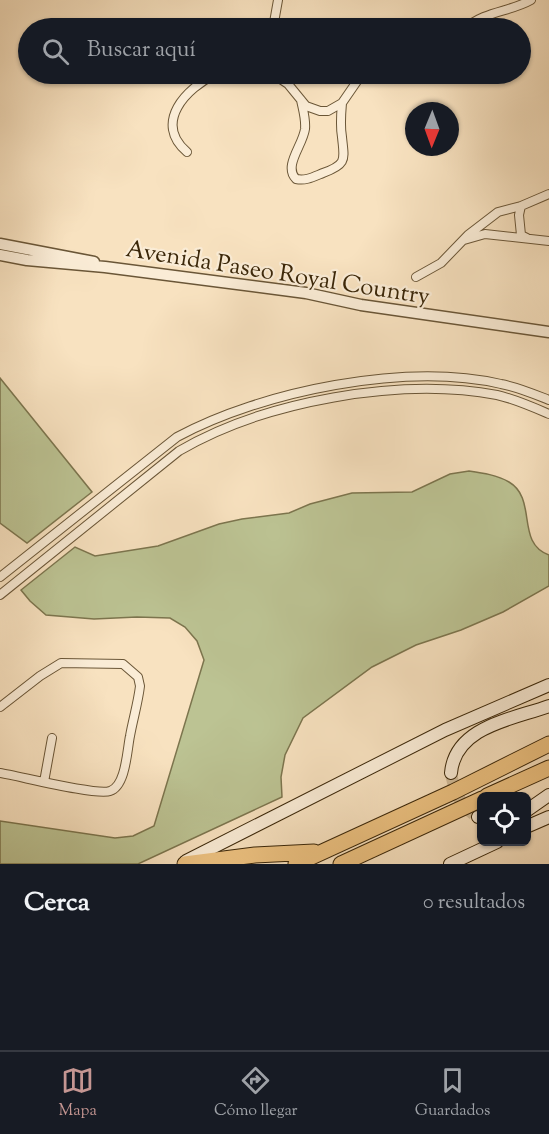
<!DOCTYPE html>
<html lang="es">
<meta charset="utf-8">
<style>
:root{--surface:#171b24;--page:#20242c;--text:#f1f3f6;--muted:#9ea1a6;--line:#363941;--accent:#c59692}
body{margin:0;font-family:"Sorts Mill Goudy",serif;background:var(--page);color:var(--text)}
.controls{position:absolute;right:18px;bottom:18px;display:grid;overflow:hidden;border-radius:9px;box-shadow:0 2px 4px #0004}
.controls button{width:54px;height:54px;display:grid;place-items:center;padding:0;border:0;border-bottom:2px solid var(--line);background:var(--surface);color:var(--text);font:30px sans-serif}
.compass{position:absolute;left:405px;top:102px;width:54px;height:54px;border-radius:50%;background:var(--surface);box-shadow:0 2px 4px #0004;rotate:181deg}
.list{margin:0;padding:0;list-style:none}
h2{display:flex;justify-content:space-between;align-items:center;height:78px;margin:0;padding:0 24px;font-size:26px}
h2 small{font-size:20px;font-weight:400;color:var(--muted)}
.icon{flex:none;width:33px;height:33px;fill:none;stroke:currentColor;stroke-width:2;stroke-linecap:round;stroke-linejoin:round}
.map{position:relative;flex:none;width:549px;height:864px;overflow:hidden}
.search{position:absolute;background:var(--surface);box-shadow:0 2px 4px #0004;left:18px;right:18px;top:18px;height:66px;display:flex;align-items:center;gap:15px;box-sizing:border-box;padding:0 21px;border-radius:33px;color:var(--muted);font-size:22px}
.sheet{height:186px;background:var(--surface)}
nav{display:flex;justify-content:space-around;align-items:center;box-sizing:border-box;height:84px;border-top:2px solid var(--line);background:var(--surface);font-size:16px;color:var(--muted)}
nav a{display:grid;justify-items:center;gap:3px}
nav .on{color:var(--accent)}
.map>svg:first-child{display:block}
.green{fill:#bcc393;stroke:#7c754e;stroke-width:1.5}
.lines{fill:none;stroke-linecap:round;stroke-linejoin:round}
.secondary-tunnel{stroke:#d2bd9b;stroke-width:12;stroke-dasharray:12 6;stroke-linecap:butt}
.minor-casing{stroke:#6a5637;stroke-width:10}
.tertiary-casing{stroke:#6a5637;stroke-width:13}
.secondary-casing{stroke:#3b2709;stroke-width:14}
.motorway-casing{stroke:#3b2709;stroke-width:17}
.minor{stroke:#faecd6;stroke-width:8}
.tertiary{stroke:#faecd6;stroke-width:10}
.secondary{stroke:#faecd6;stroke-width:12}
.motorway{stroke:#ecc180;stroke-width:15}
.labels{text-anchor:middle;stroke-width:4.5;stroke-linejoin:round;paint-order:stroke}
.street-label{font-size:24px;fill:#3b2709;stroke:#faecd6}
</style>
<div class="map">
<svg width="549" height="864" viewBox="0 0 549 864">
<rect width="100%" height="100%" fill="#f8e2c0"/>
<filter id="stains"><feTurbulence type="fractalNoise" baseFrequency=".00333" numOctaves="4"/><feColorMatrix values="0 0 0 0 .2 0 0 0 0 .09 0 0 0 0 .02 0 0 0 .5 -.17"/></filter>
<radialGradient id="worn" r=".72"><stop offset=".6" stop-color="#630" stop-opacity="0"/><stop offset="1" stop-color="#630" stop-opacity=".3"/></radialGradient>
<!-- green -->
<path class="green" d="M0,378l92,114 -65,51 -27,-20z
M469,471c14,2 28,4 40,11 29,17 6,61 40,73v31l-46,26 -42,18 -45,15 -44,22 -69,51 -18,37 -4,22 1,20 -144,67h-138v-43l115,17 18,-2 21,-10 50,-166 -7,-19 -12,-14 -15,-9 -33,-1 -43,2 -48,-4 -16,-14 -9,-11 54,-43 20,9 63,-10 61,-22 23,-5 47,-6 21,-9 42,-11 60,-1 38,-18z"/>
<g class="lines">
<!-- secondary-tunnel -->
<path class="secondary-tunnel" d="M451,773c3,18 10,35 27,44"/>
<defs>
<path id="minor" d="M273,28l5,-28
M466,28c19,-17 44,-16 65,-28
M273,74l15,10 18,22 14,5h8l14,-8 20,-29
M301,100c2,10 5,19 4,29 -2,16 -22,37 -9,50 10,2 17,-2 27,-6 25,-9 21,-14 19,-36 -2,-11 -1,-23 0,-34
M187,152c-34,-29 -1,-64 29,-78
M521,206l-2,9 2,20 6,3
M464,240l21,-6 64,7
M416,277l25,-14 27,-28 30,-23 23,-6 28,-12
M0,577l177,-140c85,-46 229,-75 324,-53 17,3 33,10 48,16
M0,595l179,-144c85,-50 221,-74 318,-56 18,4 36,12 52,19
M0,707l40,-31 21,-13 62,1 15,13 2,9c-2,17 -7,33 -10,50 -3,14 -4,50 -20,55 -13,5 -91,-15 -110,-18
M44,782l8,-44"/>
<path id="tertiary" d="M0,244l94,18
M0,255l27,5 78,7 201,26 55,12 188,27"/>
<path id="secondary" d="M451,773c4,-47 63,-54 98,-67
M526,811l23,-16
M478,817l4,1
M526,827l23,-10
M186,861l259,-131 104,-45
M450,864l47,-22"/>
<path id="motorway" d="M487,796l62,-28
M185,864l70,-9 59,-3
M296,864l157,-72 96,-48
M341,864l141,-65"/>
</defs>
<!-- minor casing -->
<use href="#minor" class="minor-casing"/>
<!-- tertiary casing -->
<use href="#tertiary" class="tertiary-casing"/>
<!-- secondary casing -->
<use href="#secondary" class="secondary-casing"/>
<!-- motorway casing -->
<use href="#motorway" class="motorway-casing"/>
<!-- minor -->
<use href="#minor" class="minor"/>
<!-- tertiary -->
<use href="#tertiary" class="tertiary"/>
<!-- secondary -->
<use href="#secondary" class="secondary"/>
<!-- motorway -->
<use href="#motorway" class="motorway"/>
</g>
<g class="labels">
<!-- street labels -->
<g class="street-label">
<text transform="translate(278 272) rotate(9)" y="8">Avenida Paseo Royal Country</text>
</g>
</g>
<rect width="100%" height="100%" filter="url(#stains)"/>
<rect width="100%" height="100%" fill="url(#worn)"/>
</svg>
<div class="controls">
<button><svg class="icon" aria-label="locate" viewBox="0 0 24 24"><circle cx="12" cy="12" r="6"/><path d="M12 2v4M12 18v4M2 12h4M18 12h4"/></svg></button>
</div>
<svg class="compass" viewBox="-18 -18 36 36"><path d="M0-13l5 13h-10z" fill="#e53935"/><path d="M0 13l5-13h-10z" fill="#9ea1a6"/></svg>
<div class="search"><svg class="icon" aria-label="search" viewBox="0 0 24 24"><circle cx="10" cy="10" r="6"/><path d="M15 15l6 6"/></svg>Buscar aquí</div>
</div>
<section class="sheet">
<h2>Cerca<small>0 resultados</small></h2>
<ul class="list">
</ul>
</section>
<nav>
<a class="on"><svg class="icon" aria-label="map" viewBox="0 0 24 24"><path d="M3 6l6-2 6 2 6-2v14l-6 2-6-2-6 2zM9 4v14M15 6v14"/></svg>Mapa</a>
<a><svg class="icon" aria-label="directions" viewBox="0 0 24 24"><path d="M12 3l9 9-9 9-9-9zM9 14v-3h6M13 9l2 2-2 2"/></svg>Cómo llegar</a>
<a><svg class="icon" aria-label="saved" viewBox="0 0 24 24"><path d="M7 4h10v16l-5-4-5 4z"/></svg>Guardados</a>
</nav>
